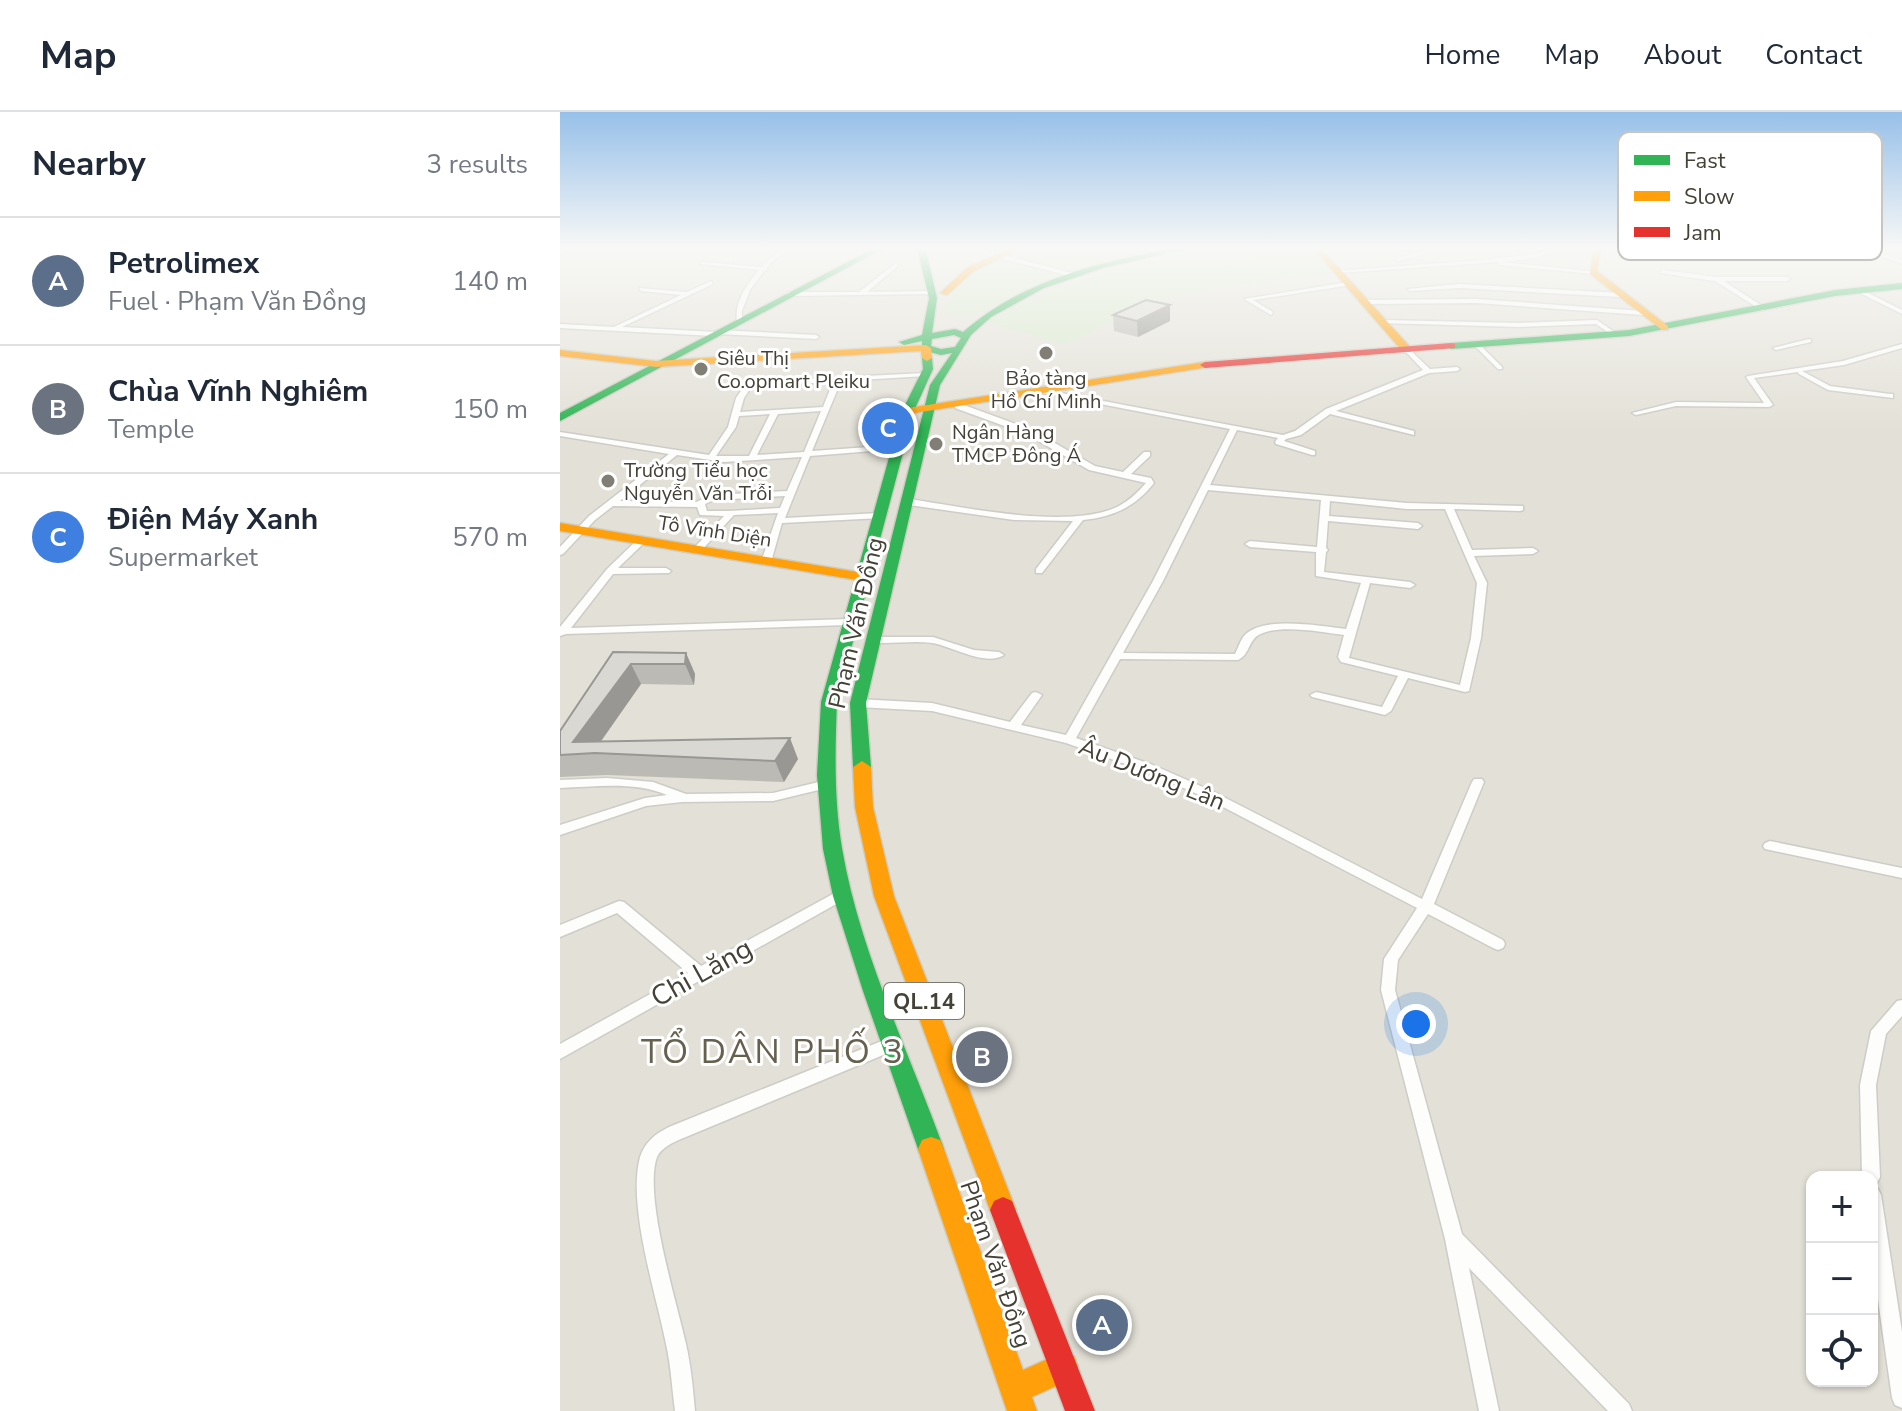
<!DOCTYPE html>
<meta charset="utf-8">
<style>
:root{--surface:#fff;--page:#f2f2f3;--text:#1f2937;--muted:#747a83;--line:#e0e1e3;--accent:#111827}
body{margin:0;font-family:"Nunito Sans",sans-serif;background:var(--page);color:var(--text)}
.controls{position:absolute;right:24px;bottom:24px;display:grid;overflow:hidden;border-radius:16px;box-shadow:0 2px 6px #0004}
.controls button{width:72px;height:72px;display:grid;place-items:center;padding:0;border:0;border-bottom:2px solid var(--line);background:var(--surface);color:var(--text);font:40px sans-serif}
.you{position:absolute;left:856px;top:912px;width:28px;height:28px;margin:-20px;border:6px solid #fff;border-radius:50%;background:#1a73e8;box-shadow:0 0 0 12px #1a73e833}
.badge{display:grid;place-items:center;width:52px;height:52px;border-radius:50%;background:var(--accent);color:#fff;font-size:26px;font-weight:700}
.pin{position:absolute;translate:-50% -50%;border:4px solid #fff;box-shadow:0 2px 8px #0006}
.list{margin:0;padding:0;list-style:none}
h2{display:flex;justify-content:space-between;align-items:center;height:104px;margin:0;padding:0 32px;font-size:34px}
h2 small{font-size:26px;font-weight:400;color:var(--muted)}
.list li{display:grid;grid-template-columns:52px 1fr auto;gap:24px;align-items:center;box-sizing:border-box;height:128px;padding:0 32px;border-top:2px solid var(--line)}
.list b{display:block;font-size:30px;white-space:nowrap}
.list p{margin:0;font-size:26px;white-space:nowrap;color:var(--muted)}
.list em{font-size:26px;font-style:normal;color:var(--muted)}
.icon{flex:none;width:44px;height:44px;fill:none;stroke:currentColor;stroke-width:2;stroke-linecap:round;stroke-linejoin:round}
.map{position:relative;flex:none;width:1342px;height:1299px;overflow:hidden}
header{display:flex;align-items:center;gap:48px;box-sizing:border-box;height:112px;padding:0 40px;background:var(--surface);border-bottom:2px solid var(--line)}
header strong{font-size:38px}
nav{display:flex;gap:44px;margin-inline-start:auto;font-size:28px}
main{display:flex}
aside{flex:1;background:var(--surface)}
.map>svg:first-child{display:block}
.residential{fill:#e3e1d7;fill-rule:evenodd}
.green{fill:#d8e8cc}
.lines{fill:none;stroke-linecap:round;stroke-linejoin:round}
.street-casing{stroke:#cdccc7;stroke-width:3}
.fast-casing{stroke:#ceccc1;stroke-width:3}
.slow-casing{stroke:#ceccc1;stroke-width:3}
.jam-casing{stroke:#ceccc1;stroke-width:3}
.street{fill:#fdfdfc;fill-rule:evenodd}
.fast{fill:#30b455;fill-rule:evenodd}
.slow{fill:#ff9f0a;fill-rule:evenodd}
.jam{fill:#e5322d;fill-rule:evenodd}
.wall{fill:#bbbab5}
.shaded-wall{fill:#989793}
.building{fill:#d9d8d2;stroke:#989793;stroke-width:2}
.poi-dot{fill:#807e75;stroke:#fff;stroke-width:3}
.labels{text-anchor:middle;stroke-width:6;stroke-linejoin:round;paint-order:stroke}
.far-poi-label{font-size:20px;fill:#444136;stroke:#fff;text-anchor:start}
.far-street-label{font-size:20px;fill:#444136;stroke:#fff}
.shield{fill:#fff;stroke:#7c7a72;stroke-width:2}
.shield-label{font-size:22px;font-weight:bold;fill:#444136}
.street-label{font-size:24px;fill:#444136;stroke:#fff}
.near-street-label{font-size:28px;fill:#444136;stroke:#fff}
.near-quarter-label{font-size:34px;letter-spacing:2px;fill:#66614e;stroke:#fff}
.key{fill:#fff;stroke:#c7c6c3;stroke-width:2}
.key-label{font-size:22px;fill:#444136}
</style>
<header>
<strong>Map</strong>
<nav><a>Home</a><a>Map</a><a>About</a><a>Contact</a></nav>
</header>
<main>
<aside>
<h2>Nearby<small>3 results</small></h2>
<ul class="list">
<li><span class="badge" style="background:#5c6f8a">A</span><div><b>Petrolimex</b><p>Fuel · Phạm Văn Đồng</p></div><em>140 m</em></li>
<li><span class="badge" style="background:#6b7280">B</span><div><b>Chùa Vĩnh Nghiêm</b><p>Temple</p></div><em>150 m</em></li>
<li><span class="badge" style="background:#3f7fe0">C</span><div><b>Điện Máy Xanh</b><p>Supermarket</p></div><em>570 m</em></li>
</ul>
</aside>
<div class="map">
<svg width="1342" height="1299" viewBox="0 0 1342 1299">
<rect width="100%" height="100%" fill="#efefea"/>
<!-- residential -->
<path class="residential" d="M0,135h1342v1164h-1342zM1252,1065h60v204h-60z"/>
<!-- green -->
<path class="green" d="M462,135h158l-75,18 -139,52 -20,-4c-3,-37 49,-53 76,-66z
M697,135h55l23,26 -114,14 -69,15 -87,43 -78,-23c44,-24 88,-42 137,-54 8,-2 21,-8 29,-7 40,2 70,14 107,-8z"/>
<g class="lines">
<defs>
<path id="street" d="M7,135h8l-15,7v-4z
M223,135h7l-18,15 -5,6v2l-3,1 -14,19 -8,21v10l-5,1c-3,-20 9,-36 22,-52l-59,-6 3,-2 58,5z
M397,135h11l27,7 -3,2z
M882,135l6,1 -50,13 -3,-2z
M997,135h8l-29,11 -34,4 94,10 -3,2 -93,-9 -2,-3 -160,11 -3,-2 149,-11 51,-6z
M1294,135h9l39,13v4z
M438,142l78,20 1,1 -3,2 -78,-20z
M336,151l2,3 -31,26 65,-1 2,3 -145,2 -3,-2 3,-2h70z
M1102,158l55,7h70l3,2 -3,2h-63l41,27 -2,3 -48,-30 -55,-8z
M151,169l2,3 -91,43 94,5 3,-2 97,5 3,2 -3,2 -98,-5 -3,2 -155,-8v-4l54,3 67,-32 -40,-4 -2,-3 48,4z
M789,170l2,3 -98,15 20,12 -2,3 -27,-16z
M899,172l161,9 3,2 -3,2 -161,-9 -49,3 -3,-2z
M1296,177h4l42,21v4l-46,-23z
M917,187l166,12 3,2 -3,2 -166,-12 -112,1 -3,-2 3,-2z
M823,208l137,3 77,-3 20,14 -5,1 -16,-11 -76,3 -139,-4v-2z
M1249,227l2,1v2l-35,8 -3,-2z
M915,232h4l23,23v2h-4l-23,-23z
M1342,232v4l-58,17 -42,6 28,15 60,8h3v4l-65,-8 -29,-16 -1,-2 -44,6 19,27 -4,2 -93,-1 -40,9 -4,-2 44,-11 88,1 -18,-26 2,-1 95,-15z
M845,237h4l21,20 27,-2 3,2 -3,2 -28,2 -93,38 78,20v4l-84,-21 -29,21 -15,4 -2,2 31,10v4h-3l-36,-11 -1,-2 3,-4 -41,-8 -27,55 197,18 116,3v4l-3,1 -66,-2 18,41 61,-2 5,3 -5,3 -59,2 13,27 -6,55 -12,53 -4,1 -57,-14 -17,33 -6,4 -73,-18 -2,-2 6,-3 66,15 16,-31 -57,-14 -3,-5 6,-22c-22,-3 -69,-12 -87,1 -9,7 -8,19 -19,24l-118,-1 -44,79 77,27 59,26 210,108 50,-117 2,-3h8l2,3 -50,122 69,36 2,4 -2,4 -5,2 -5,-2 -65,-34 -30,46 -3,30 67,244 167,170 3,7h-24l-139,-143 30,143h-20l-34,-172 -64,-249 3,-31 33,-51 -213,-111 -59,-26 -79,-28 -134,-32 -74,-4 -6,-4 6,-4 74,4 78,19 22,-29 4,-1 6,3 -21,30 45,10 87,-154 77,-152 -187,-36 -4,-2 1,-2 243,46 12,-4 31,-22 97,-39 -18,-19zM648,378l113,10 -4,47 -67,-6 -5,3 5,3 66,5v24l45,7 -15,46c-25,-3 -84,-14 -102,7 -4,5 -6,12 -9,18l-112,-1 40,-72zM770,389l77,8h38l32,74 -6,55 -11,47 -111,-27 21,-75 40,5 5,-3 -5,-3 -86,-10 2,-20 2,-2 -2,-2 2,-27 90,8 4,-3 -4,-3 -89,-7z
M365,261l3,2 -1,1 -86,5 -29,70 86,-6 4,2 -4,2 -88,7 -25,62 94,-5 4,3 -1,2 -100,5 -11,39 -5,3 -5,-3 17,-49 -44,2 -35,38h-6v-4l31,-33 -24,-1 -3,-8 -84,-1 -18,14 -32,34 -3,1v-8l29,-31 80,-62 -109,-18v-4l149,23 19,-28 8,-29 11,-16zM273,270l-10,25 -83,5 4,-14 8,-12zM261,299l-17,41 -47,3 21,-41zM210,302l-21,42h-33l20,-29 3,-11zM117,343l47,7 78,-5 -15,34 -75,4 -16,7 -76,-1zM225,384l-5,12 -52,3h-21l-2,-7 9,-4z
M395,292h6l71,26 63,36 28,6 21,-20h6v4l-19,18 20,4 3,5c-19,24 -41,34 -71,37l-41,53h-6v-4l37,-48 -59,-1 -105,-15 -4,-3 4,-3c56,8 157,31 208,8 12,-6 21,-15 29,-24l-57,-13 -63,-36 -71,-26z
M80,427l3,1v4l-25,24h48l5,3 -2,2 -56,1 -42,54 278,-9 5,3 -5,3 -283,9 -6,2v-9l47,-58 30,-29z
M312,525h61l41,13 25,2 5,3c-19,12 -52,-9 -72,-12 -21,-3 -43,2 -64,-1l-1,-2 1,-2z
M47,666l46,4 33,12 87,-1 54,-13 6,4 -2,3 -58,14 -91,1 -36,4 -86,29v-10l85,-27 22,-3c-33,-14 -72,-8 -107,-7v-8z
M1210,729l132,27v10l-137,-29 -2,-3 2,-3z
M282,777l5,1 2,4 -2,4 -287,161v-15l128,-71 -71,-60 -57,24v-12l59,-24 5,1 77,64z
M1342,888v16l-16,18 -10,51 4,92 -3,6 -5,2v-8h-10l-2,-92 11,-54 26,-30z
M334,924l6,2 2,5 -2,5 -219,91c-9,4 -20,9 -24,18 -14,38 20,146 29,187 5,22 7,44 9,67h-20c-3,-23 -4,-45 -9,-67 -10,-50 -39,-139 -26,-187 5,-15 15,-23 29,-30z
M1312,1074l6,3 3,6 21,137v76l-7,-3 -3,-7 -20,-141z"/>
<path id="fast" d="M316,135h10l-326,174v-8z
M357,135h8l12,51 -5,35 23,-4 8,3c48,-41 102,-60 163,-74 23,-5 45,-11 68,-11l-91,21 -59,20 -53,29 -20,18 -31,50 -74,318 5,64 -9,6 -9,-6 -3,-64 80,-318 22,-32 -11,2 -19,-5v-9l-18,4 -5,-3 23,-7 7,-37zM394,223l7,3 -6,9 -14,2 -10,-3 1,-7z
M1342,171v6l-67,7 -206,40 -178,13 -5,-3 5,-3 178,-13 206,-40z
M367,243l5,3 1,11 -19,42 -77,291c-2,49 -3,98 5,146 17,102 67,204 102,301l-4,9 -9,3 -9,-3 -4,-9 -55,-158 -30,-95 -10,-47 -6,-74 4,-73 81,-291 21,-42 -1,-11z"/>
<path id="slow" d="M454,135h11l-51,24 -27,24 -7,-2 28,-26z
M752,135h8l91,101v4h-8z
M1034,135h8l-5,24 71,55v4h-6l-72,-56z
M366,233l5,3 1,10 -5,3 -5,-3 -1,-7 -265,16 -96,-11v-6l96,11z
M645,250l4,1v4l-301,47 -6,-3 6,-3z
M0,411l303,50 7,4 -7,4 -303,-50z
M302,649l9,6 2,40 21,89 122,314 -4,9 -9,4 -9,-4 -4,-9 -116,-314 -19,-89 -2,-40z
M371,1025l9,3 4,9 79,221 40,-18 11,4 4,11 -4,11 -42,19 5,14h-30l-89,-262 4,-9z"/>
<path id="jam" d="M891,231l4,1v4l-250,20 -5,-3 5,-3z
M443,1085l9,4 83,210h-30l-75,-201 4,-9z"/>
</defs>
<!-- street casing -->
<use href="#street" class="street-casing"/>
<!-- fast casing -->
<use href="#fast" class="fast-casing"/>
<!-- slow casing -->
<use href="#slow" class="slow-casing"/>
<!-- jam casing -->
<use href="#jam" class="jam-casing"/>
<!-- street -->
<use href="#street" class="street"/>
<!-- fast -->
<use href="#fast" class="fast"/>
<!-- slow -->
<use href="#slow" class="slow"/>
<!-- jam -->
<use href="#jam" class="jam"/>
</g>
<!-- wall -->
<path class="wall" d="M610,193v16l-32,16 -24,-6 -1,-16z
M53,540l73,1 9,21 -1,11 -53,-1 -40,57 197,18 -14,23 -177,-7 -47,2v-46z"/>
<!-- shaded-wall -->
<path class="shaded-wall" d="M610,193v16l-32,16 -1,-16z
M126,541l9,21 -1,11 -9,-21z
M71,552l10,20 -49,70 -19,-12z
M230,626l8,21 -14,23 -9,-21z"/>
<!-- building -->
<path class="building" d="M586,188l24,5 -33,16 -24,-6z
M53,540l73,1 -1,11h-54l-58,78 217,-4 -15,23 -180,-8 -35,2v-24z"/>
<!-- sky -->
<linearGradient id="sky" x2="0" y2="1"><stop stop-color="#97c0e9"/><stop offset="0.43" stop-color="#f8f8f6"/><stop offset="1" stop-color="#f8f8f6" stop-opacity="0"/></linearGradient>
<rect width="1342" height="317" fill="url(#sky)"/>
<!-- markers -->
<g class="poi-dot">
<circle cx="486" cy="241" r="8"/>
<circle cx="141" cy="257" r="8"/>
<circle cx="376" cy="332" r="8"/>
<circle cx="48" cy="369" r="8"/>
</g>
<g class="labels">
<!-- far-poi labels -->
<g class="far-poi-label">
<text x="157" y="253">Siêu Thị<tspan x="157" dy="23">Co.opmart Pleiku</tspan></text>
<text x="486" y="273" text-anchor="middle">Bảo tàng<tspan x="486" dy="23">Hồ Chí Minh</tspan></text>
<text x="392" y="327">Ngân Hàng<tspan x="392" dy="23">TMCP Đông Á</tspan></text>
<text x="64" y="365">Trường Tiểu học<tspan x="64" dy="23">Nguyễn Văn Trỗi</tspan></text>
</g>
<!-- far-street labels -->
<g class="far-street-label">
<text transform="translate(155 419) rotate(9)" y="7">Tô Vĩnh Diện</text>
</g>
<!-- shield labels -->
<rect class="shield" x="324" y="871" width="80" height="36" rx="6"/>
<g class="shield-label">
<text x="364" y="897">QL.14</text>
</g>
<!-- street labels -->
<g class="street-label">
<text transform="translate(296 511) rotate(-77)" y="8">Phạm Văn Đồng</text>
<text transform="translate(592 662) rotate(22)" y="8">Âu Dương Lân</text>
<text transform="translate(436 1152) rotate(71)" y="8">Phạm Văn Đồng</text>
</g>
<!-- near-street labels -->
<g class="near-street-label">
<text transform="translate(141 860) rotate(-29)" y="10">Chi Lăng</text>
</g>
<!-- near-quarter labels -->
<g class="near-quarter-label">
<text x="213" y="951">TỔ DÂN PHỐ 3</text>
</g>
</g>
<!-- legend -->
<rect x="1058" y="20" width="264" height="128" rx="12" class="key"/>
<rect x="1074" y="43" width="36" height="10" fill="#30b455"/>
<rect x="1074" y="79" width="36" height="10" fill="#ff9f0a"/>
<rect x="1074" y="115" width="36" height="10" fill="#e5322d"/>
<g class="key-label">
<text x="1124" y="56">Fast</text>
<text x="1124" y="92">Slow</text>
<text x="1124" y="128">Jam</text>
</g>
</svg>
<div class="controls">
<button>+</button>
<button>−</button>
<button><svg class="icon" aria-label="locate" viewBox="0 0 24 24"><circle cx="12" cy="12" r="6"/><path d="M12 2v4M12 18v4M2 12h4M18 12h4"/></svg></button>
</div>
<div class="you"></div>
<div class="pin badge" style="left:542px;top:1213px;background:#5c6f8a">A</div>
<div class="pin badge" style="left:422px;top:945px;background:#6b7280">B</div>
<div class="pin badge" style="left:328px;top:316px;background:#3f7fe0">C</div>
</div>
</main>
